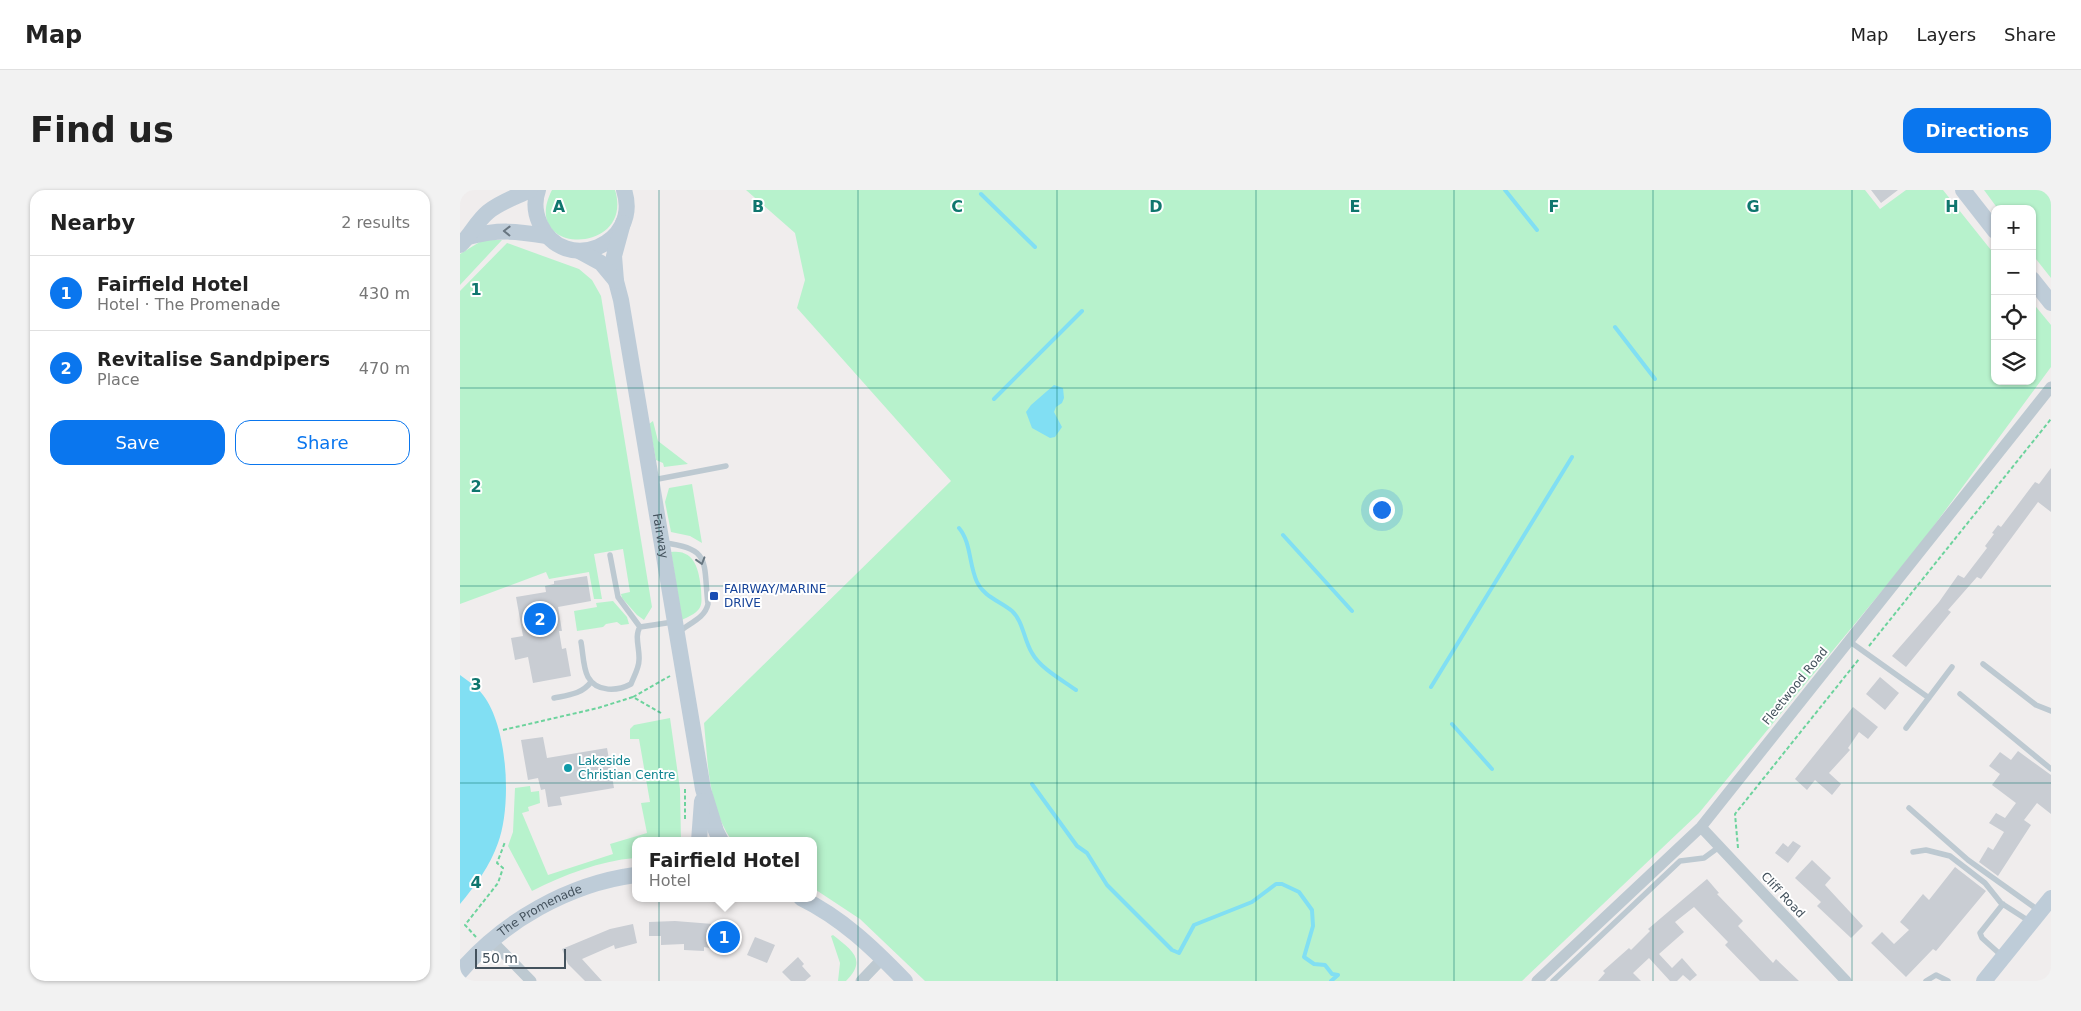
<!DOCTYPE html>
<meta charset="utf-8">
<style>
:root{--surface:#fff;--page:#f2f2f2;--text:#222;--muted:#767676;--line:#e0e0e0;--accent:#0a76ee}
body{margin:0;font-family:"DejaVu Sans",sans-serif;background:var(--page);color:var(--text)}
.controls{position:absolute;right:15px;top:15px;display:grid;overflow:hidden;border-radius:10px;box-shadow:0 1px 4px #0004}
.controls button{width:45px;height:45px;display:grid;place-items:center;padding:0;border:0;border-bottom:1px solid var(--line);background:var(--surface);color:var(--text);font:25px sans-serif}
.scale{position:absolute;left:15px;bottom:12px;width:91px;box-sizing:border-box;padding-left:5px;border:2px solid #44525d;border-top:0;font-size:14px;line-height:18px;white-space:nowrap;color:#44525d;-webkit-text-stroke:4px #fff;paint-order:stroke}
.you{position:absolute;left:921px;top:319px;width:18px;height:18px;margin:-12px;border:4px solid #fff;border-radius:50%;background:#1a73e8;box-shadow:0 0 0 8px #1a73e833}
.badge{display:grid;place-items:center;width:32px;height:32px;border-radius:50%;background:var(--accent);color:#fff;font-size:16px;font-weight:700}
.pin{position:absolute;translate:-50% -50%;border:2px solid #fff;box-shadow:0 1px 5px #0006}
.popup{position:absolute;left:172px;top:647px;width:185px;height:65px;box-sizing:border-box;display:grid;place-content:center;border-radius:10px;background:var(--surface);filter:drop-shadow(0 1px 4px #0005);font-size:16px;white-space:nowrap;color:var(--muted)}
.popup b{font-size:19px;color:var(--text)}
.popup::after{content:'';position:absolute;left:50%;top:100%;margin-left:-10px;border:10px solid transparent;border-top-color:var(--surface)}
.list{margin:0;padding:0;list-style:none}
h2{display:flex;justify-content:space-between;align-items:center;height:65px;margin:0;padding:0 20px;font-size:21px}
h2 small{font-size:16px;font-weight:400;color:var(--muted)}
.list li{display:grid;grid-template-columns:32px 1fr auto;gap:15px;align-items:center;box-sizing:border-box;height:75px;padding:0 20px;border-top:1px solid var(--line)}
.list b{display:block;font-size:19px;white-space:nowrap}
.list p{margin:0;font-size:16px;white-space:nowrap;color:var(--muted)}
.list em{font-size:16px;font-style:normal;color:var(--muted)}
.actions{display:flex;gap:10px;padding:15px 20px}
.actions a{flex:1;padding:11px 0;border:1px solid var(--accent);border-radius:15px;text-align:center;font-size:18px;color:var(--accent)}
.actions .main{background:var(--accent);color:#fff}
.icon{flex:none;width:28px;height:28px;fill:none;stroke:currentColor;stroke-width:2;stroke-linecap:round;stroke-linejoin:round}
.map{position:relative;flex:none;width:1591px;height:791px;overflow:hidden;border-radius:15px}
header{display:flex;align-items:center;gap:30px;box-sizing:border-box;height:70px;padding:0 25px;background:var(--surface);border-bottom:1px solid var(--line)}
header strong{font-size:24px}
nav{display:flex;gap:28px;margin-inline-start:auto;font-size:18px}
.intro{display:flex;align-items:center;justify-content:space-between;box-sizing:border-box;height:120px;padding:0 30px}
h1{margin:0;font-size:35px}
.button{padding:12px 22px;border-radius:15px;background:var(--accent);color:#fff;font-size:18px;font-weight:700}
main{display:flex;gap:30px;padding:0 30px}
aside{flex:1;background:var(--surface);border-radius:15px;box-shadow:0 1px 4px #0004}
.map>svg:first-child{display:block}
.green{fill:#b7f2cc}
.water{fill:#81dff3}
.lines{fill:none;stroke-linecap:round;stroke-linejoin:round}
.stream{stroke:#81dff3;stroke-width:4}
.building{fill:#c9cdd3}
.path{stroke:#6dd39d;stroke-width:2;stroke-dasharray:4 2.5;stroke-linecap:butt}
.lane{stroke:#bdc9d1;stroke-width:5.5}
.street{stroke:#bdc9d1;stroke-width:11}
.secondary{stroke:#beccd8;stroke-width:16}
.oneway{stroke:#697782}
.oneway2{stroke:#687680}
.grid{fill:none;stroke:#0f766e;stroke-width:1;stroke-opacity:0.55}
.transit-dot{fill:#1a4fb4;stroke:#fff;stroke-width:2}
.culture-dot{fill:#0f9aa8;stroke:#fff;stroke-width:2}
.labels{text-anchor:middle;stroke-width:4;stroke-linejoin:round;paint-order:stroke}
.street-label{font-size:12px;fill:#44525d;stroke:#fff}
.transit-label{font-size:12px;fill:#164399;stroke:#fff;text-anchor:start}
.culture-label{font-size:12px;fill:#0d838f;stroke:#fff;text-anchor:start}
.grid-label{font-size:16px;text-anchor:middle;font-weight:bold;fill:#0f766e;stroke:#fff;stroke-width:4;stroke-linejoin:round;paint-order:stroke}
</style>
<header>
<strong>Map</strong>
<nav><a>Map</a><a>Layers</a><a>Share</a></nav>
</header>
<div class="intro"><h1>Find us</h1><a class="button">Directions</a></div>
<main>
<aside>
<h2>Nearby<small>2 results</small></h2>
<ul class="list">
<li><span class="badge">1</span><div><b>Fairfield Hotel</b><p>Hotel · The Promenade</p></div><em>430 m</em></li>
<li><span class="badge">2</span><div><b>Revitalise Sandpipers</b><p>Place</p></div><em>470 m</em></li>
</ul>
<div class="actions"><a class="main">Save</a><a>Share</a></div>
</aside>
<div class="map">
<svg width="1591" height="791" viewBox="0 0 1591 791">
<rect width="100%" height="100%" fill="#f0eded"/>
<!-- green -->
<path class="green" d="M92,0h63c20,66 -97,66 -63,0z
M286,0h1119l15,19 26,-19h37l52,65v126h37v-79l19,23v42l-132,179 -220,267 -177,168h-597l-65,-62 -47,-31v-47h-81c-24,-35 -24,-77 -28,-118l247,-242 -154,-173 8,-28 -10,-47z
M1524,0h67v88l-19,-24v-45h-34z
M23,50h19l-42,45v-31z
M47,53l72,26 13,11 9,16 51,311 -8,13 -7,-5 -15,-17 -1,-4 9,-2 -7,-43 -29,5 8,45h-8l-5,-27 -40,7 -3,-7 -86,32v-313z
M193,231l5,20 30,23 -24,3 -1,-4 -7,-3 -7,-36z
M232,294l10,59 -12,-7 -19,-4 -6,-30 4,-14z
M211,362c24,-3 28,18 30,37 0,7 2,14 -2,20 -4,5 -11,8 -17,11z
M153,411l14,16 2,7 -8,1 -4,-3 -11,2 -3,3 -26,4 -3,-20 23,-4 -1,-4z
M210,528l10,71 1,52h-46v17c-36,3 -71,17 -103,33l-24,-45 5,-14 2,-44 15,-2 1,6 8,-1 1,12 -12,4 1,4 -7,2 26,62 65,-21 -3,-10 37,-11 -6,-30 9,-1 -11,-63h-9v-10l4,-4z
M373,745c18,15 35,24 13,46h-8l2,-18 -9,-27z"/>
<!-- water -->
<path class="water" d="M594,195l9,3 1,10 -2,5 -6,4 -2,5 8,15 -7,10 -5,1 -18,-10 -6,-16 5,-7z
M0,485c8,6 17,12 23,20 25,32 29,111 15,148 -8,23 -23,43 -38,61z"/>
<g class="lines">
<!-- stream -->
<path class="stream" d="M1045,0l32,40
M521,4l54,53
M1155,137l40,52
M534,209l88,-88
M499,338c12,14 10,37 18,54 7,15 23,19 35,29 11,10 12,29 20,42 8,15 30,27 44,37
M823,345l69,76
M971,497l141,-230
M992,534l40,45
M572,594l45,62 10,7 20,32 65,65 7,3 15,-28 58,-23 24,-18h6l17,8 13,18 1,16 -9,31 10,7 11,1 7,9 6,1 -7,6"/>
</g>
<!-- building -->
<path class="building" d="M1411,0h27l-17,13z
M1591,278v44l-13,-10 -57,77 -4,-2 -29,33 3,2 -45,55 -14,-11 47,-54 19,-27 6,3 23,-30 -2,-2 9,-12 -2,-1 6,-8 3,2 34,-45 4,2z
M127,386l4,25 -33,6 4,24h-3l3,18 4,-1 5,28 -38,7 -5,-26 -13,3 -4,-22 12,-2 -7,-39 30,-5 -1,-6 9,-2v-3z
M1420,487l19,16 -14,17 -19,-16z
M1393,517l25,20 -10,12 -9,-7 -11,16 2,2 -21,23 12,11 -9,11 -17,-15 -8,10 -12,-11z
M83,547l4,21 60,-10 7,40 -54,9 2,8 -14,2 -3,-18 -4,1 -3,-12 -10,2 -7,-40z
M1558,561l33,24v39l-14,-11 -13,17 7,5 -33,51 -19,-14 9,-15 5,3 11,-18 -15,-9 7,-10 9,5 11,-15 -24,-18 8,-11 -11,-8 11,-14 11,8z
M1333,651l8,5 -13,17 -13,-10 8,-10 5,4z
M1352,670l19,18 -6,7 38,41 -12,12 -34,-32 4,-4 -26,-24z
M1495,677l31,24 -50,60 -3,-2 -27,28 -35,-34 11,-11 12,12 15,-14 -9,-8 23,-28 6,6z
M1247,689l12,14 -2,1 26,27 -5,5 35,37 3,-4 23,22h-39l-35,-36 3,-3 -34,-35 -19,15 9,10 -25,22 13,14 10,-10 15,17 -7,6 -7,-6 -6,6h-7l-21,-23 -16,15 8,8h-43l7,-8 -2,-2 26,-23 2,2 19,-19 -2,-2z
M215,731l38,3 22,4 -5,24 -26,-5v4l-20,-1v-6l-23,1v-9h-12v-14z
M173,734l4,19 -22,6 -1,-4 -32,14 20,22h-17l-17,-17 -6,-15 48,-20z
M295,747l20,8 -8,18 -20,-8z
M338,767l6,7 -2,2 9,10 -6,5h-14l-9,-9z"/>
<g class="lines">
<!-- path -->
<path class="path" d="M1409,456l182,-227
M173,507l37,-21
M43,540l95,-22 35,-11 28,16
M225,599v30
M1278,658l-3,-34 124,-155
M16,747l-11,-12 33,-42 5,-15 -6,-5 8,-21"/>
<!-- lane -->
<path class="lane" d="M193,290l73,-14
M204,353c48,5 39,20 44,61 -3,14 -18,19 -28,27
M150,365l8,42 22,30 33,-5
M1389,451l80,57
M121,452c2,10 2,26 7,35 9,16 30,14 43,7 3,-8 8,-16 8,-24 1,-11 -5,-24 1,-33
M1523,474l53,41 15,6
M1500,504l91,75
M94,508c15,-3 28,-4 37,-16
M1446,538l46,-61
M1449,618l59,52 70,50
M1453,662l13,-2 24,6 35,27 16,20 28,18
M1542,766l-20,-18 -2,-5 23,-29
M1093,791l127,-120 24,-3 15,-11
M1466,791l10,-6 12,6"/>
<!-- street -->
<path class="street" d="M1241,637l145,154
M32,751l39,40
M401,791l22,-23
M1077,791l164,-154 350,-440"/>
<!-- secondary -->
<g class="secondary">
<path d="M78,0c-4,11 -3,23 2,34 24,52 102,21 84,-34"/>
<path d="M1503,0l32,41"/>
<path id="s1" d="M163,33l-9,33 2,25 5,19 82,489 13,42 5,10"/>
<path d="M8,47c31,-8 48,-6 79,-1"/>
<path d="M0,55c11,-10 16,-23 28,-33 12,-10 28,-15 42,-22"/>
<path d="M119,61l22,12 15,18"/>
<path d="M1572,89l19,24"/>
<path d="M239,651l3,-40"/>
<path d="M341,708c41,20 72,50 104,83"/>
<path id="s2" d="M0,782c43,-51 109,-88 175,-97"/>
<path d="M1524,791l67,-83"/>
</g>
</g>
<!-- one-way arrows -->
<defs><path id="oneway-chevron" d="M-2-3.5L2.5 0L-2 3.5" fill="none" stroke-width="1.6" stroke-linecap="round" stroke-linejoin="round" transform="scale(1.25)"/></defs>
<use class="oneway" href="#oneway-chevron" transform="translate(47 41) rotate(-179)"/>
<use class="oneway2" href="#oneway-chevron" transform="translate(241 371) rotate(73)"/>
<!-- grid -->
<path class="grid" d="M199,0v791M398,0v791M597,0v791M796,0v791M994,0v791M1193,0v791M1392,0v791M0,198h1591M0,396h1591M0,593h1591"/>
<!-- markers -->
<rect class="transit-dot" x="249" y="401" width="10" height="10" rx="2.5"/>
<circle class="culture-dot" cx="108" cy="578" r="5"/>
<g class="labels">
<!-- street labels -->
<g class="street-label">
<text dy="4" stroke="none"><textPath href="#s1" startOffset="318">Fairway</textPath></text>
<text transform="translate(1335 496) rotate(-51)" y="4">Fleetwood Road</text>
<text transform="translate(1323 705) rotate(47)" y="4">Cliff Road</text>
<text dy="4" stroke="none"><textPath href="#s2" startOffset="102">The Promenade</textPath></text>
</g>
<!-- transit labels -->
<g class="transit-label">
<text x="264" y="403">FAIRWAY/MARINE<tspan x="264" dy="14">DRIVE</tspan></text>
</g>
<!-- culture labels -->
<g class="culture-label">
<text x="118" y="575">Lakeside<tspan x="118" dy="14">Christian Centre</tspan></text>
</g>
</g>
<g class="grid-label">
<text x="99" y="22">A</text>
<text x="298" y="22">B</text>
<text x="497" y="22">C</text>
<text x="696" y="22">D</text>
<text x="895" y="22">E</text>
<text x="1094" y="22">F</text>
<text x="1293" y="22">G</text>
<text x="1492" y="22">H</text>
<text x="16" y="105">1</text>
<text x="16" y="302">2</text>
<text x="16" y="500">3</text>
<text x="16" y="698">4</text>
</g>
</svg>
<div class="controls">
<button>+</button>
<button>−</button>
<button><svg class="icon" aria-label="locate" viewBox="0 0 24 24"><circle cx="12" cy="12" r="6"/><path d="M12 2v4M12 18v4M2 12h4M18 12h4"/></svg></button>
<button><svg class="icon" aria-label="layers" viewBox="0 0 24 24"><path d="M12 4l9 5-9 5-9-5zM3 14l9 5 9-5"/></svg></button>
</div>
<div class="scale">50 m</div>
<div class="you"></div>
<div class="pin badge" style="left:264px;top:747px">1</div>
<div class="popup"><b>Fairfield Hotel</b>Hotel</div>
<div class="pin badge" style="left:80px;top:429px">2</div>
</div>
</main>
